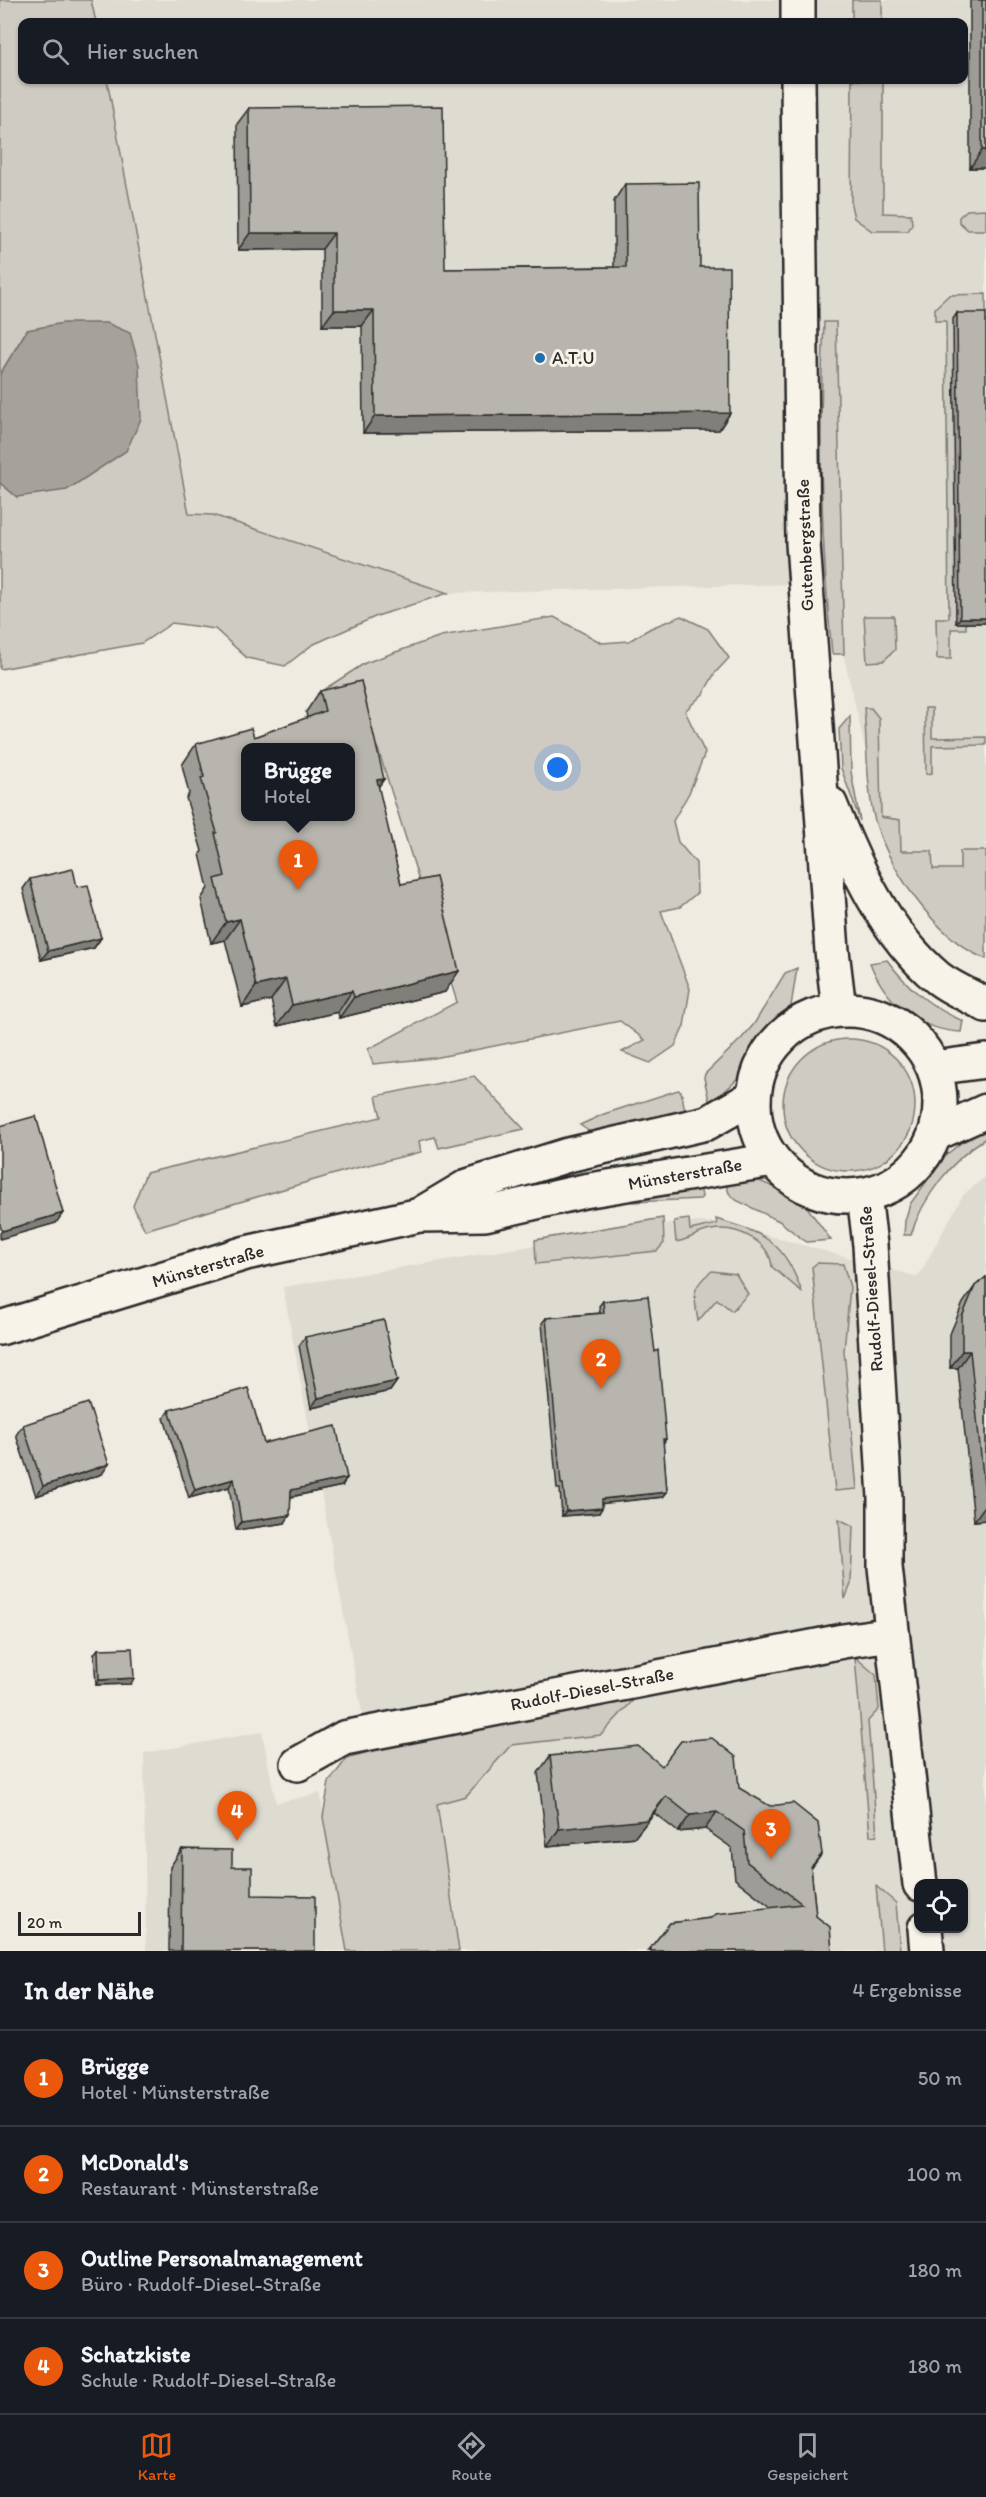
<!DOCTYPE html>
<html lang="de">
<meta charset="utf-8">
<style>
:root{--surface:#171b24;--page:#242831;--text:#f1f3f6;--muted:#9ea1a6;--line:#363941;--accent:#ea580c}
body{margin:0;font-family:Itim,sans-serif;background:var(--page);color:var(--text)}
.controls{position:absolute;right:18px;bottom:18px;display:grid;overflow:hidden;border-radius:12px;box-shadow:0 2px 4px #0004}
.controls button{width:54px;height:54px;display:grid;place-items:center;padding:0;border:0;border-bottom:2px solid var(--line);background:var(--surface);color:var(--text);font:30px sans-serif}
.scale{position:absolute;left:18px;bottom:15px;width:123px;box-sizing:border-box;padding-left:6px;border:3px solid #2b2b2b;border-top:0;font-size:16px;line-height:21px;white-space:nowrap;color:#2b2b2b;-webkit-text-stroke:4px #f7f3e8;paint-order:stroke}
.you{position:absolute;left:558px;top:768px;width:21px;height:21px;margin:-15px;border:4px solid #fff;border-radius:50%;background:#1a73e8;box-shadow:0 0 0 9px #1a73e833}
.badge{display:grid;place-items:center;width:39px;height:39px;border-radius:50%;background:var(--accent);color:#fff;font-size:20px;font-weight:700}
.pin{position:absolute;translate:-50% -50px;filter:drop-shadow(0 2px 3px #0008)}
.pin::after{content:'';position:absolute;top:32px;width:21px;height:18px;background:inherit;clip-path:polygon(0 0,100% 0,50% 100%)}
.popup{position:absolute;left:241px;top:743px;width:114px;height:78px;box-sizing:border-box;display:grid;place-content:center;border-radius:12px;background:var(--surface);filter:drop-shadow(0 2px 4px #0005);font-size:20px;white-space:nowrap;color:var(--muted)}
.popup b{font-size:22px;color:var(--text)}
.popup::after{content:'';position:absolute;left:50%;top:100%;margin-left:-12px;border:12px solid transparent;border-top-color:var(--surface)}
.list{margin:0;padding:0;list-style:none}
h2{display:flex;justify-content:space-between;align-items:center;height:78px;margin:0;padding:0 24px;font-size:26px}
h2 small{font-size:20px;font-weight:400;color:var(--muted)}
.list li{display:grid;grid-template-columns:39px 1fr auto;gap:18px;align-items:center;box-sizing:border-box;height:96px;padding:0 24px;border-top:2px solid var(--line)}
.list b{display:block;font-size:22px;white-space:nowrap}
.list p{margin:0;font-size:20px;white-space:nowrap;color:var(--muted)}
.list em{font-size:20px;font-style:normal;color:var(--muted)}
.icon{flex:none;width:33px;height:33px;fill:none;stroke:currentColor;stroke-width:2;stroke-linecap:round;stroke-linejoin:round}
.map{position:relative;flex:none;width:986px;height:1951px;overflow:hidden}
.search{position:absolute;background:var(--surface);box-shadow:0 2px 4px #0004;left:18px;right:18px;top:18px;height:66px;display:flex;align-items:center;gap:15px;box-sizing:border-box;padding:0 21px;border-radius:12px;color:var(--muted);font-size:22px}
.sheet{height:462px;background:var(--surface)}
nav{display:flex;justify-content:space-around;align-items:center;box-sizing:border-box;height:84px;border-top:2px solid var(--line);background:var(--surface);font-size:16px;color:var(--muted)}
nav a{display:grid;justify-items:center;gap:3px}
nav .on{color:var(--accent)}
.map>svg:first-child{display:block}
.built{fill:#dedbd1;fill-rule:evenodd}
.green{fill:#cfcbc2;stroke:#7d7b76;stroke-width:1.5}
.water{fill:#a4a29a;stroke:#74726e;stroke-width:1.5}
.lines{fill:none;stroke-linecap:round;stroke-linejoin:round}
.minor-casing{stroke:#2b2b2b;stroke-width:38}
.secondary-casing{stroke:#2b2b2b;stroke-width:38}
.minor{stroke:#f7f3e8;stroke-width:33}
.secondary{stroke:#f7f3e8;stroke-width:33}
.wall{fill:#9e9c96;stroke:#2b2b2b;stroke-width:1.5}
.shaded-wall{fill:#817f7a;stroke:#2b2b2b;stroke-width:1.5}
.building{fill:#b8b5ae;stroke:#2b2b2b;stroke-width:1.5;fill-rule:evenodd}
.poi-dot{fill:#1f6fb2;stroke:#f7f3e8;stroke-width:2}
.labels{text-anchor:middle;stroke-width:6;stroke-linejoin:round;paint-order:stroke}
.poi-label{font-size:18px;fill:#2b2b2b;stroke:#f7f3e8;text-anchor:start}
.street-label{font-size:18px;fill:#2b2b2b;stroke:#f7f3e8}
</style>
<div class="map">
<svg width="986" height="1951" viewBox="0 0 986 1951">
<rect width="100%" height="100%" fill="#efebe0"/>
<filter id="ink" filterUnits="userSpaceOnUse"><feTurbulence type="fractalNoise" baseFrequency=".0167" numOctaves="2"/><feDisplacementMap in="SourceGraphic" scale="12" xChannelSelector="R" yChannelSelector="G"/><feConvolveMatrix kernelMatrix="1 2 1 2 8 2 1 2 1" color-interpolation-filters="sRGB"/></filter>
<g filter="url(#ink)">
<!-- built -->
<path class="built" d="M91,0h895v877l-71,4 -34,-63 -54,-235 -379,10 -259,-79 -82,-434h857v-58h-868z
M986,1176v775h-597l-14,-168 -92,-496 393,-65h44l198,55 45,-82zM918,1884h46v44h-46z
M262,1732l14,71 44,-10 27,158h-201l-2,-198z"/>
<!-- green -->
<path class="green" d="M0,0h91l5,22h-74v58h85l82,434 24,1 235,78 -71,23 -65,29 -27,21 -38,-8 -32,-29 -43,-6 -30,20 -142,26v-186l17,14 10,-167 -27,44z
M852,0h30v22h-30z
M852,80h31v133l28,1 1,10 -4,7h-36l-18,-13 -3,-13z
M986,209v21h-18l-9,-8v-5l8,-7z
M986,294v26l-24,1 4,308h-15v30h-14l-1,-41h13l-3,-297h-11v-13l14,-13z
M824,322h12l8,332h-12c-11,-110 -14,-222 -8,-332z
M681,616l27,13 21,29 -14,15 -12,21 -18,17 20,42 -16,40 -16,28 5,21 18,21 1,30 -17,14 -19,4 29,78 -6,37 -9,20 -25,17 -28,-11 23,-12 -25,-19 -186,37 -61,6 -5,-15 89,-47 -79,-253 -33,-57 -28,2 48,-31 76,-27 113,-19 48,26 27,-2 22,-13z
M864,616h30l1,34 -12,11 -16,1z
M864,708h7l8,10 2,99 19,3 1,31h31l1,18h27v-18h26v108c-49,-18 -102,-96 -113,-146 -7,-32 -6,-72 -9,-105z
M925,708h7v30l54,-1v8l-54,1v27l-6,1z
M850,716l1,56 9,49 -19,-53 -2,-39z
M887,960c21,28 43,47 76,61l-2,11c-43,-2 -75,-29 -91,-69z
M797,968l-6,38 -34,38 -15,31 -32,30 -6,-27 1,-4 37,-36 12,-14 31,-51z
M783 1105a66 66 0 1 1 132 0a66 66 0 1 1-132 0Z
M474,1076l50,53 -85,19 -4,-11 -16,4 2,11 -73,18 -203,60 -12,-24 13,-33 235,-56 -5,-21z
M678,1090l3,1 5,24 -89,22 -17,-12 24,-11z
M986,1127v11c-33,20 -64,60 -75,97h-7l1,-14 5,-17 36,-49 27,-22z
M739,1179l18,1 19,8 31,19 24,33 -25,2 -27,-21 -43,-21 -7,-7 -4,-12z
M700,1185l2,12 -2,2 -67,3v-2z
M663,1218l1,25 -7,8 -121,13 -1,-24z
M689,1219l1,11 27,-6 -1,-5c51,15 67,22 86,73l-30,-25c-2,-26 -36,-42 -61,-37 -13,2 -22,10 -35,12l-2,-21z
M817,1263l26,1 7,23 -6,64 13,138 -22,2 -23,-224z
M712,1271l24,3 12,20 -16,17 -15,-12 -19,22c-4,-26 -8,-34 14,-50z
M839,1519l14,7 -2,58 -6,15z
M855,1657l21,18 3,34 -11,12 9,114 -7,1z
M637,1696l-36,39 -90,10 -45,51 -29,8 22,147h-112l-24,-134 6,-35 18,-24 57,-16z
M876,1886l20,17 4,48h-18z"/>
<!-- water -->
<path class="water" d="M63,323h44l23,10 9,32 2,54 -15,32 -59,39 -50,7 -17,-14v-109l27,-44z"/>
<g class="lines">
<defs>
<path id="minor" d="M798,22v-22
M798,80l5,463 29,408 7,58
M830,804c25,62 55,130 108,174 14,11 33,18 48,27
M864,1195l6,50 15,253v69l35,317
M298,1764l46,-26 499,-97 49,-7
M925,1928l2,23"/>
<path id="secondary" d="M754 1103a93 93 0 1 1 186 0a93 93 0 1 1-186 0Z
M934,1068l52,-7
M935,1134l51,-23
M421,1214l47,-28 100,-31 139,-32 46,-26
M0,1328l246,-75 174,-38 65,-1 99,-23 189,-31"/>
</defs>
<!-- minor casing -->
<use href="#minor" class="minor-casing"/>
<!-- secondary casing -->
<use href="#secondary" class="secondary-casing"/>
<!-- minor -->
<use href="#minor" class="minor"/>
<!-- secondary -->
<use href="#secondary" class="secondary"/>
</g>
<!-- wall -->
<path class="wall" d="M970,0h16v168h-16z
M249,108l196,161 169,-2v-66l11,-17 75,83 30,146 -11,17 -356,3 -1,-107h-40v-77l-84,1 -1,-126z
M957,313l29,310h-30l-3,-304z
M320,691l64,88 -6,8 23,97 44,108 -106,26 -1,-6 -61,14 -6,-26 -29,7 -17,-67 -14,3 -10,-44 7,-11 -8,-34 2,-3 -16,-53 3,-4 -7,-29 14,-21 58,-7 53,-19 -1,-6z
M30,879l47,8 24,51 -7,10 -53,12 -18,-71z
M986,1277v243l-12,1 -16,-153h-8v-34l13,-31 12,-17z
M603,1301l63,138 -3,5 4,48 -4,5 -61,6 -3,10 -37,3 -2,-27h-3l-15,-166 4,-5 54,-5 -1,-7z
M305,1337l92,44 -7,10 -79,17 -12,-62z
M169,1410l95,33 78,43 -51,11 -6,26 -49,7 -7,-43 -40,11 -25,-80z
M23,1425l79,49 -66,22 -20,-61z
M98,1649l33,35 -35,1 -2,-31z
M550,1756l112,10 77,22 83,66 -11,15 5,47 16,35h-184l22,-28 41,-5 61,-10 -37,-29 -3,-31 -27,-19 -27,3 -24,-19 -19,24 -88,9 -9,-73z
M182,1849l50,18 20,28 63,56h-146l1,-84z"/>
<!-- shaded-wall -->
<path class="shaded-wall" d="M982,150h4v18h-16z
M250,233h84l-12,16 -84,1z
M334,310h40l-12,16h-40z
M730,413l-11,17 -356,3 12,-17z
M960,618h26v5h-30z
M384,779l-14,20 7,-19z
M240,919l-15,21 -14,3 15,-21z
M101,938l-7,10 -53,12 7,-9z
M459,971l-14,21 -106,26 15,-21z
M286,979l-15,21 -29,7 14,-21z
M352,991l-14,21 -61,14 15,-21z
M63,1213l-7,10 -56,16v-6l2,-2z
M962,1351h8l-12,17h-8z
M397,1381l-7,10 -79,17 7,-10z
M109,1464l-7,10 -66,22 7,-10z
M347,1478l-5,8 -57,12 6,-8z
M234,1479l-5,8 -40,11 6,-8z
M667,1492l-4,5 -65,7 4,-5z
M986,1504v16l-12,1z
M602,1508l-3,5 -37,3 4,-5z
M290,1515l-5,8 -49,7 5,-8z
M134,1678l-3,6 -35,1 3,-5z
M666,1796l-12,17 -19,24 -88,9 12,-17z
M717,1812l-12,17 -27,3 12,-17z"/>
<!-- building -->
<path class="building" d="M982,0h4v150h-4z
M443,106l2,163 181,-2 -1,-83 74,-1 1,84h29l1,146 -355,3 -1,-106h-40v-77h-84l-1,-125z
M957,313h29v305h-26z
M361,681l23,98 -7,1 24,104 35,-7 23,94 -105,26 -2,-6 -60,14 -6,-26 -30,7 -16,-67 -14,3 -11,-43 10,-3 -10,-43h2l-16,-55 3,-1 -8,-33 55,-16 3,9 71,-26 -5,-20zM246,747h105v69h-105z
M73,869l4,18 11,-2 13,53 -53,13 -18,-72z
M36,1116l27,97 -61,18 -2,-6v-99z
M986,1277v227l-16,-153h-8v-34l13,-31z
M648,1296l7,56 3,-2 8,89h-3l4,53 -65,7v9l-36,3 -3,-27h-2l-15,-166 58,-5 -1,-12z
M384,1320l13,61 -79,17 -13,-61z
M248,1388l16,55 72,-17 11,52 -56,12 -1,25 -49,7 -7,-43 -39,11 -26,-80z
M88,1403l21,61 -66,22 -20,-61z
M132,1648l2,30 -35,2 -1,-31z
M712,1738l24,19 3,31 31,18 23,-3 25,20 4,31 -11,13 5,49 14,11 2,24h-181v-4l19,-24 41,-5 4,-4 87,-10 -55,-42 -3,-31 -27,-19 -27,3 -24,-19 -19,24 -88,9 -9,-73 88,-10 24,20 19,-25z
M182,1849l50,1v17h20v28l63,1v55h-134z"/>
</g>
<!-- markers -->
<circle class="poi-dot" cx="540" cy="358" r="6"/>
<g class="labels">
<!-- poi labels -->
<g class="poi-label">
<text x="552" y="364">A.T.U</text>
</g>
<!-- street labels -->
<g class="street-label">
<text transform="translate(805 545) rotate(-92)" y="6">Gutenbergstraße</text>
<text transform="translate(685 1174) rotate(-10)" y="6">Münsterstraße</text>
<text transform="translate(208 1266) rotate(-16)" y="6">Münsterstraße</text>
<text transform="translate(871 1289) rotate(-94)" y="6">Rudolf-Diesel-Straße</text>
<text transform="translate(592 1689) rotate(-11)" y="6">Rudolf-Diesel-Straße</text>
</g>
</g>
</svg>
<div class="controls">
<button><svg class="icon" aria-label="locate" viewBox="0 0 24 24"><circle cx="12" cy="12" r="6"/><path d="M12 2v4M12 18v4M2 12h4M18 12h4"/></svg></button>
</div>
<div class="scale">20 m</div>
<div class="you"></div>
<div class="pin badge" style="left:298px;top:890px">1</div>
<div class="popup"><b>Brügge</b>Hotel</div>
<div class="pin badge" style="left:601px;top:1389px">2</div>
<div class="pin badge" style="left:771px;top:1859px">3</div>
<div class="pin badge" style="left:237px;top:1841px">4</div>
<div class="search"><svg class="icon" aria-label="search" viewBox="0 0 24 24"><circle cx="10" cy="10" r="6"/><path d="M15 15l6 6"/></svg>Hier suchen</div>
</div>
<section class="sheet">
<h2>In der Nähe<small>4 Ergebnisse</small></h2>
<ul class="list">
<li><span class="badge">1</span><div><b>Brügge</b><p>Hotel · Münsterstraße</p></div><em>50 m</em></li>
<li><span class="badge">2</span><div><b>McDonald's</b><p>Restaurant · Münsterstraße</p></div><em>100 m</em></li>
<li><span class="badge">3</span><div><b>Outline Personalmanagement</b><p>Büro · Rudolf-Diesel-Straße</p></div><em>180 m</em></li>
<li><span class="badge">4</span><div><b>Schatzkiste</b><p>Schule · Rudolf-Diesel-Straße</p></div><em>180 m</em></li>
</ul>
</section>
<nav>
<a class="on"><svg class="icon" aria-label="map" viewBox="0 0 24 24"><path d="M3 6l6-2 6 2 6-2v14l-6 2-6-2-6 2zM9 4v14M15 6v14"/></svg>Karte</a>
<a><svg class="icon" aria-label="directions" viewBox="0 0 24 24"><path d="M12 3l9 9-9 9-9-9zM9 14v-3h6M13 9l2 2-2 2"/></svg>Route</a>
<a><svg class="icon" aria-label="saved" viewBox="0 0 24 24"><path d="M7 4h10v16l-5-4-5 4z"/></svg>Gespeichert</a>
</nav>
